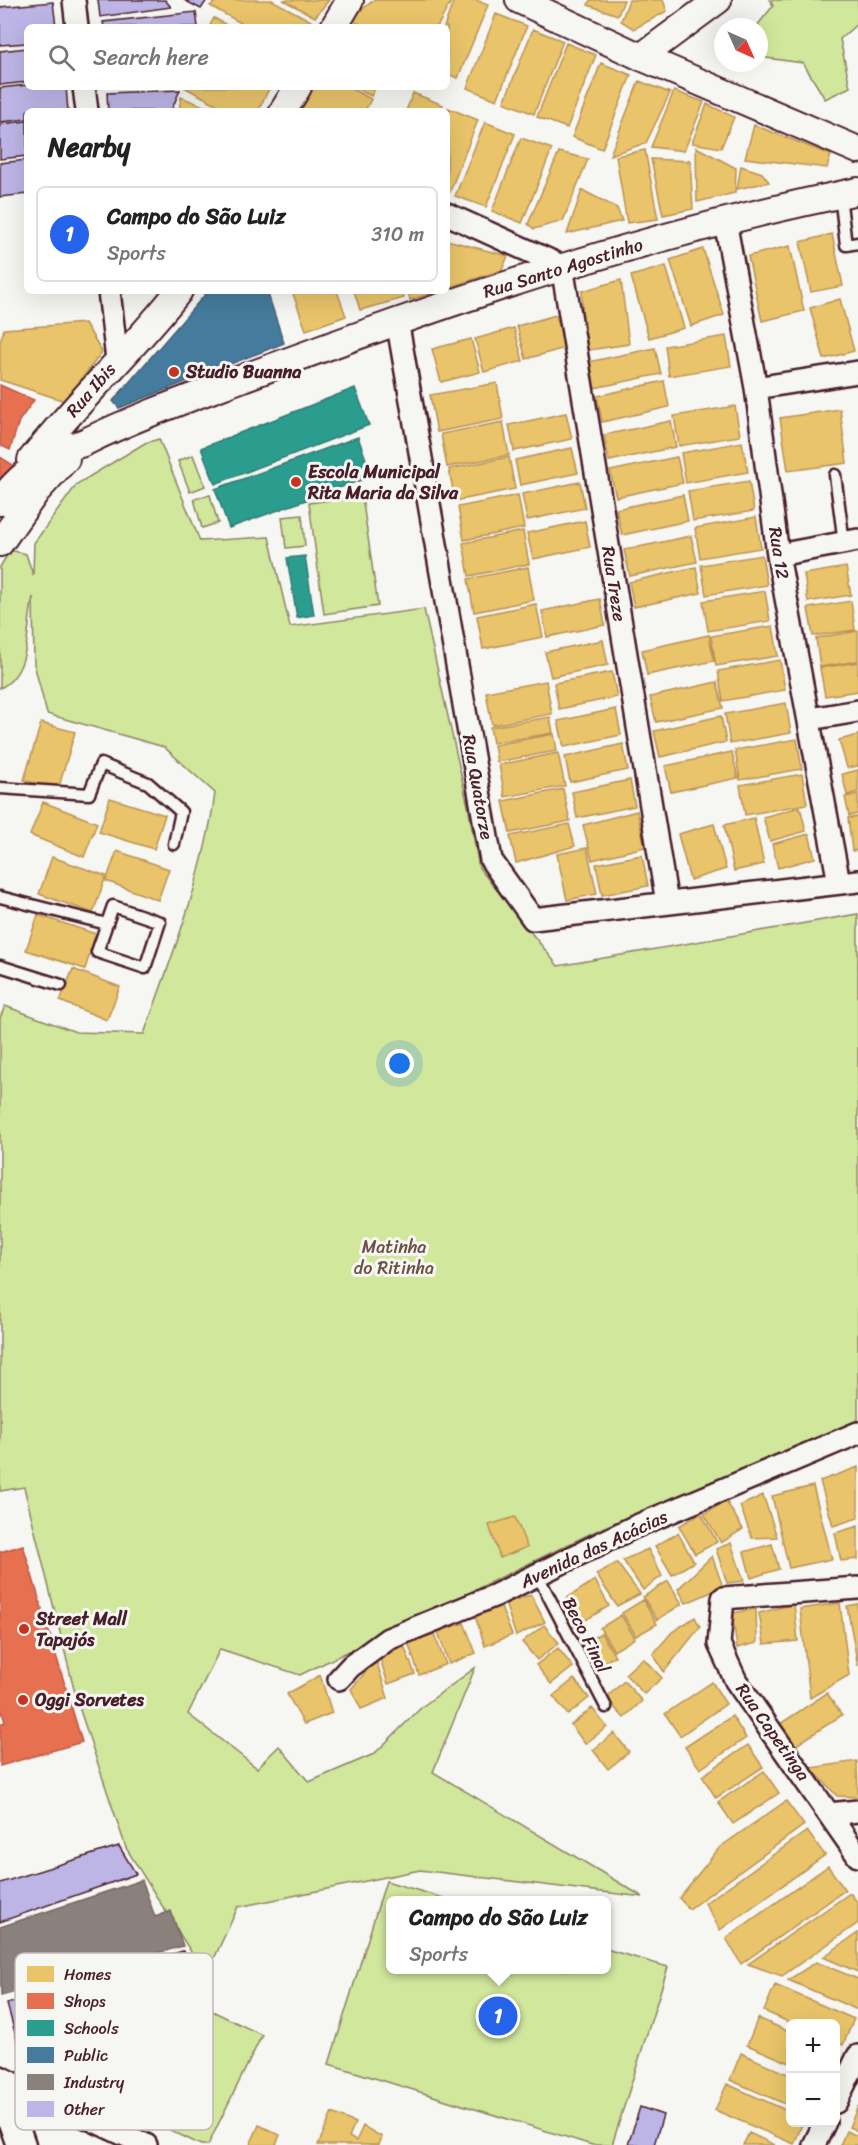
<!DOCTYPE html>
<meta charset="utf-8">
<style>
:root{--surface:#fff;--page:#f6f6f6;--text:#222;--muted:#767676;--line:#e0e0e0;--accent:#2563eb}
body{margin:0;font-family:Sriracha,sans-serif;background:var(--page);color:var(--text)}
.controls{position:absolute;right:18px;bottom:18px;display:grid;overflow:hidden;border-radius:9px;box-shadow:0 6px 24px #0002}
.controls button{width:54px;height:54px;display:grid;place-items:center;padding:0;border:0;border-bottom:2px solid var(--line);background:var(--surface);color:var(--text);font:30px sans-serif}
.compass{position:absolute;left:714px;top:18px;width:54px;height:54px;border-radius:50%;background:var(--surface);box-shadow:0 6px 24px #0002;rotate:135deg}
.you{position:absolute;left:400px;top:1064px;width:21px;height:21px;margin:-15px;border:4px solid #fff;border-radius:50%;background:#1a73e8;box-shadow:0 0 0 9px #1a73e833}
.badge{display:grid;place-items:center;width:39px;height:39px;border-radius:50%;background:var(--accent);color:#fff;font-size:20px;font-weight:700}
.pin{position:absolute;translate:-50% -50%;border:3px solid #fff;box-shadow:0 2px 6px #0006}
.popup{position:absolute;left:386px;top:1896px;width:225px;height:78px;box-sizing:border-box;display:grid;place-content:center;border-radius:9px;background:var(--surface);filter:drop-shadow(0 2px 4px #0005);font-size:20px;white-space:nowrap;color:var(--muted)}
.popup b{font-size:22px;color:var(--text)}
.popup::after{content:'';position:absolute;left:50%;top:100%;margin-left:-12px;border:12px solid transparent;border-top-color:var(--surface)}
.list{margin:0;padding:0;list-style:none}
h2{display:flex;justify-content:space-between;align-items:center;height:78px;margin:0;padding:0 24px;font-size:26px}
h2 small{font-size:20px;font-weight:400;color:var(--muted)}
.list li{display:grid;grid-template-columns:39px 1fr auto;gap:18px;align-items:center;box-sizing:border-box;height:96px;margin:0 12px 12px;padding:0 12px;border:2px solid var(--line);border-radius:9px}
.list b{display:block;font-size:22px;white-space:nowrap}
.list p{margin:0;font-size:20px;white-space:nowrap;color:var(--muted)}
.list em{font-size:20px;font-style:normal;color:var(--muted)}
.icon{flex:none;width:33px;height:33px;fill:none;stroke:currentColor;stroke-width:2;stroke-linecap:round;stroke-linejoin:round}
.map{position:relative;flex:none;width:858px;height:2145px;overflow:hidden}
.search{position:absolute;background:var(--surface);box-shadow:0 6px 24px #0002;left:24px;top:24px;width:426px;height:66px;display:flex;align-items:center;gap:15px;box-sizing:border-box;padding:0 21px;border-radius:9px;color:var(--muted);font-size:22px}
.panel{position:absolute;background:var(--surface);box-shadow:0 6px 24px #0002;left:24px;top:108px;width:426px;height:186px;border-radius:9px}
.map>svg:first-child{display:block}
.green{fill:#d0e79c;stroke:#8d8364;stroke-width:1.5}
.homes{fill:#e9c46a;stroke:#b99257;stroke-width:1.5}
.shops{fill:#e76f51;stroke:#b85746;stroke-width:1.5}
.schools{fill:#2a9d8f;stroke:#347771;stroke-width:1.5}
.public{fill:#457b9d;stroke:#465f7b;stroke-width:1.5}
.industry{fill:#8a817c;stroke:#776464;stroke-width:1.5}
.building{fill:#bcb5e6;stroke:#4a1f2b;stroke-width:1.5}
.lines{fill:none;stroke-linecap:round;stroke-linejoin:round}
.service-casing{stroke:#4a1f2b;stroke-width:15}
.minor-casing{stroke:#4a1f2b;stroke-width:26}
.tertiary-casing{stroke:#4a1f2b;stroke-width:30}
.secondary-casing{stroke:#4a1f2b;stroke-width:33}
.service{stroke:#f6f6f2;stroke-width:10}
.minor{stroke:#f6f6f2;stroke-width:21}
.tertiary{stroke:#f6f6f2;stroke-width:26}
.secondary{stroke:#f6f6f2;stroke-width:28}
.poi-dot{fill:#c8321e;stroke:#f6f6f2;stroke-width:2}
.labels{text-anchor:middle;stroke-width:6;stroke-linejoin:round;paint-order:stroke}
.street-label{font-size:18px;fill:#4a1f2b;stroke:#f6f6f2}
.poi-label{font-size:18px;font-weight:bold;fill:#4a1f2b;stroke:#f6f6f2;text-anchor:start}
.park-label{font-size:18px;fill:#6c5147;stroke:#f6f6f2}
.key{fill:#f6f6f2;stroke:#c2b6b6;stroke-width:1.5}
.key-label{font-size:16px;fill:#4a1f2b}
</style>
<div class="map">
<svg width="858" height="2145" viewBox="0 0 858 2145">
<rect width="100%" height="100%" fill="#f6f6f2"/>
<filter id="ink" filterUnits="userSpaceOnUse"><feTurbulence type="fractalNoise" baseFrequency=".0167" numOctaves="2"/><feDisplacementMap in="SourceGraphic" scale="12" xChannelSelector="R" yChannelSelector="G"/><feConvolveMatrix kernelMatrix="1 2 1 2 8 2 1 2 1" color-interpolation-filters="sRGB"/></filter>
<g filter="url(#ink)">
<!-- green -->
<path class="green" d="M770,0h88v23l-18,16 10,48 -25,12 -22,-36 -44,-6v-30h-3l17,-21z
M159,439l41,102 69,-4 21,90 134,-18 44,197 11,62 79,98 300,-52v506l-256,108 -302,147 -80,-26 -32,65 69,54 22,-22 30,36 65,-28 49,-48 52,-38 -42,104 210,125 -223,-27 -182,37 -32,69 -80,-128 -49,-147 -53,-214 -24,4v-473l5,-12 71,26 68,2c28,-78 60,-158 71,-241l-51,-46 -117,-33 -13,-50 -1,-67c-7,29 -1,76 -33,91v-121l10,-17 16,4 7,21 1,-32 43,-59 68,-41z
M193,455l12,31 -15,6 -12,-31z
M210,495l8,28 -16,5 -8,-29z
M362,496l16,110 -54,8 -15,-111z
M302,515l3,31 -19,2 -4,-31z
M386,1881l64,19h-60v70h216v-21l62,18 -56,178h-20l-263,-81z
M202,2006l60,29 -54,110h-7l-54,-26z"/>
<!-- homes -->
<path class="homes" d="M218,0h54l39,21 -4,6h-59l-38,-21z
M283,0h46l-14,17z
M374,0h78l-15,27h-72l-15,-8z
M454,0h22l12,5 -30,73 -11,-4v-47h-3z
M590,0h34l-6,15 -30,-10z
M629,0h34l4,11 -33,18 -13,-8z
M496,14l31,12 -30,74 -30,-12z
M214,18l16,9h-21z
M533,29l30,12 -29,73 -30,-12z
M566,43l30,12 -29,73 -30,-11z
M601,63l30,12 -29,74 -30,-12z
M639,81l31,12 -24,50 -36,12z
M184,87h86l-12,24h-29z
M314,87h34l23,12 -6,12h-64z
M353,87h23l-5,9z
M674,91l30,11 -20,49 -33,-4z
M413,93l30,12 -2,6h-35z
M181,97l35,14h-37z
M707,104l27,13 -13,31 -29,-5z
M448,108l30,12 -29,74 -2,-1z
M485,122l30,12 -29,73 -31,-11z
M754,125l77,30 -4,13 -82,-10z
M521,138l31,11 -30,74 -30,-12z
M696,147l40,21 -1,25 -38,9z
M645,150l13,69 -31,4 -11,-67z
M559,152l29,7 -25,62 -29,8 -6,-5z
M651,159l39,2 3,48 -30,6z
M741,166l21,7 7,9 -32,7z
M582,190l35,18 5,13 -55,13z
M832,234l11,52 -32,6 -11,-50z
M447,240l61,16 -6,14 -55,18z
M790,246l14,65 -42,10 -14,-65z
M703,249l21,66 -33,11 -21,-66z
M666,266l18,62 -35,10 -18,-62z
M621,280l8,64 -46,7 -1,-60z
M292,291h45l9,25 -40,14z
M354,291h48l2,7 -44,12z
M408,291h31l-29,9z
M840,299l14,52 -30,8 -14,-51z
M556,315l9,33 -39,11 -9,-33z
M85,323l17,29 -37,49 -65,-21v-38l4,-13z
M514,328l9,33 -39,11 -9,-33z
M726,336l5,30 -62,10 -4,-30z
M471,339l9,33 -39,10 -9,-33z
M655,348l6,26 -67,14 -6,-26z
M664,381l5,26 -67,15 -5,-26z
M497,383l6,36 -66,13 -7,-37z
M735,406l5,30 -61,10 -5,-30z
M840,409l7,54 -59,8 -8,-53z
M566,413l6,26 -58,12 -5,-26z
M671,421l5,26 -67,14 -5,-26z
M503,422l6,33 -62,12 -6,-33z
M742,442l6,30 -62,11 -5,-30z
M572,448l6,25 -58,12 -5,-25z
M509,457l6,32 -60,12 -6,-32z
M677,457l6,26 -67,14 -6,-26z
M749,481l5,30 -61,10 -5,-30z
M580,482l5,26 -58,12 -5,-26z
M518,495l6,33 -60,12 -6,-33z
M683,495l5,26 -66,14 -6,-26z
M756,517l5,31 -61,10 -5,-30z
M585,521l5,26 -57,12 -6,-26z
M523,531l6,33 -60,12 -6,-33z
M691,536l6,26 -67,14 -6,-26z
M762,555l5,30 -61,10 -5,-30z
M528,567l6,33 -60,12 -6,-33z
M696,567l5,26 -67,14 -5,-25z
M846,567l5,28 -43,7 -4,-28z
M765,591l5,30 -62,10 -5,-30z
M600,599l5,26 -58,12 -5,-26z
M851,601l4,29 -42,6 -5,-28z
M536,604l7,33 -60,12 -6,-33z
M773,626l5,30 -62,10 -5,-30z
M858,631v30l-38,6 -4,-29z
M709,635l5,26 -67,14 -5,-25z
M603,640l5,25 -57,12 -6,-25z
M780,660l5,30 -62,11 -5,-30z
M858,662v29l-33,5 -5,-28z
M612,672l5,25 -58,12 -5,-26z
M546,681l6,33 -60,11 -6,-33z
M717,682l6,26 -67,14 -6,-25z
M786,703l5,30 -61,11 -5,-30z
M616,709l5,26 -57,12 -6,-26z
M721,716l5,26 -66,15 -6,-26z
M550,717l3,16 -60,10 -3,-16z
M41,723l34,9 -17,58 -34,-10z
M554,734l3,17 -60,11 -3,-17z
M858,735v31l-11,2 -8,-28z
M797,739l5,30 -62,11 -5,-30z
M623,744l5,26 -58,12 -5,-25z
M732,752l6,26 -67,14 -6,-26z
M558,753l7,33 -60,11 -6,-32z
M858,770v22l-11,3 -5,-21z
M802,774l5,30 -62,11 -5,-30z
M630,780l5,26 -58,12 -5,-26z
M563,789l7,32 -60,12 -7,-32z
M858,794v20l-9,2 -4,-19z
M110,798l55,17 -11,34 -55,-17z
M43,802l54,21 -13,34 -54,-22z
M800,807l6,24 -36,10 -7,-24z
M637,811l8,36 -53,13 -9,-35z
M858,817v33l-6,1 -4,-33z
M754,818l10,46 -30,7 -10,-46z
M569,824l6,22 -59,17 -6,-27z
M714,824l12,45 -36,11 -12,-46z
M809,834l6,24 -37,10 -6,-24z
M587,848l10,46 -30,6 -10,-46z
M117,851l52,18 -11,31 -52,-19z
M642,855l6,31 -46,9 -6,-31z
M52,857l54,19 -13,37 -54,-19z
M38,915l58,19 -11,35 -59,-19z
M73,969l47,18 -13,33 -47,-19z
M858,1467v51l-25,8 -13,-45z
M813,1486l19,73 -43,9 -17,-72z
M763,1495l14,42 -25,1 -12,-32z
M726,1501l17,28 -22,14 -17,-29z
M701,1513l16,29 -22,12 -16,-28z
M515,1517l12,30 -27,11 -11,-33z
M858,1526v33l-17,2 -6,-28z
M678,1533l16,29 -22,13 -17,-29z
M731,1543l13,38 -17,2 -11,-34z
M772,1544l7,25 -28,9 -7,-26z
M648,1549l14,27 -19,14 -20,-30z
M712,1556l11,31 -37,16 -8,-14z
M617,1563l23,31 -23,12 -21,-32z
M595,1580l14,26 -40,24 -10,-27z
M668,1581l14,23 -25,16 -14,-23z
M531,1595l14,27 -29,14 -11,-33z
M643,1600l14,24 -21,12 -14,-23z
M840,1603l9,72 -39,23 -10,-89z
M794,1604l4,37 -34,3 -5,-31z
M858,1604v62l-11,-60z
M500,1605l12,30 -27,11 -11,-33z
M756,1609l1,34 -20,5 -5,-35z
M621,1615l14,23 -21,13 -14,-23z
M695,1617l5,10 -36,45 -11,-18 19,-22z
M464,1623l12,30 -27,11 -11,-32z
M544,1625l15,18 -22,17 -15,-18z
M601,1633l14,23 -20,12 -14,-23z
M434,1634l12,30 -27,11 -11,-33z
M403,1643l12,31 -27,10 -10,-32z
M558,1648l15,19 -22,17 -15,-19z
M643,1658l19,20 -18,16 -19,-20z
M376,1660l12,38 -27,11 -10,-20z
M320,1675l12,38 -28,11 -17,-30z
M574,1679l15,19 -21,17 -15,-19z
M624,1681l18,20 -18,17 -18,-20z
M712,1682l14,22 -46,32 -15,-22z
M827,1693l15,22 -47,31 -15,-22z
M592,1708l15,19 -22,17 -14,-19z
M732,1716l14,22 -46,31 -15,-22z
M614,1733l15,19 -21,17 -15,-19z
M748,1745l15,22 -47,31 -14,-22z
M857,1761l1,36 -21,-1 -26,-28z
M764,1771l15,22 -46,31 -15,-22z
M786,1801l18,24 -115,84 -10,-11 41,-51z
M807,1831l18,24 -105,75 -15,-27z
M828,1866l17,24 -104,74 -15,-26z
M850,1893l8,10v20l-76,53 -34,-12z
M858,1933v39l-35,-15z
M816,1962l42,17v31l-70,-30z
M775,1985l79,34 -11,26 -7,-3v-18h-43l-29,-13z
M758,2018l32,14v31l-43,-18z
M179,2030l-42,92 -113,-47z
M741,2053l49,22v31l-60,-26z
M727,2084l63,28v10h13l-9,22 -79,-34z
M858,2106v25l-9,-4z
M332,2113l23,10 -6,14 7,4 7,-15 19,11 -3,8h-61z
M259,2125l21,10 -4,9 2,1h-28z
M846,2131l12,5v9h-18z
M749,2133l26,12h-32z"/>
<!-- shops -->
<path class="shops" d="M0,385l34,15 -15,21 -9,29 -10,-5z
M0,457l16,10 -16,20z
M23,1545l59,197 -82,24v-42l5,-2 -5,-17v-153z"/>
<!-- schools -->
<path class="schools" d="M355,388l14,37 -154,59 -14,-36z
M358,437l14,39 -143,52 -14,-39z
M305,556l9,59 -17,3 -10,-60z"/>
<!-- public -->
<path class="public" d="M208,291h59l17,52 -165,65 -6,-7z"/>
<!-- industry -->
<path class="industry" d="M142,1880l13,37 16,-6 12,35 -182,50 -1,-69z"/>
<!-- building -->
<path class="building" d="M98,0h67l6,7 -71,10z
M184,0h23l-6,9z
M53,2l3,25h-29v16l-27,2v-38z
M196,12l2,15h-94l-1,-5z
M27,48v34l-27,3v-34z
M27,85l39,2 2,24h-41v8l-27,3v-34z
M180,90l-9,21h-63l-1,-18z
M27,121v35l-27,3v-35z
M27,160v34l-27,3v-34z
M119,1846l17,28 -136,48v-39z
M183,1951l21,40 -14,29 -165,49 -18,-65z
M640,2107l23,8 -9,30h-26z"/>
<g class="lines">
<defs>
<path id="service" d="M840,195l6,50 12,-2
M835,475l9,68
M0,788l89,6 12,-30 47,19 33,29 -7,32
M0,897l107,27
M113,906l47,16 -15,46 -48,-16z
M0,966l61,19
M538,1576l68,131"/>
<path id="minor" d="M74,0l3,27
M84,87l3,24
M447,214l115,52 105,637
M725,221l31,167 22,167 61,328
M109,291l8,69
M397,320l94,540 42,59 325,-38
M756,388l102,-16
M778,555l80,-15
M810,719l48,-8
M858,1588l-135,10 -4,46 17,37 122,175
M339,1679l12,-13 37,-27 108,-44 136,-67 226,-95
M829,1814l29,-3
M0,2077l146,68
M836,2102l22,-46
M814,2145l11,-23"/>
<path id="tertiary" d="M519,0l122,57 217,93
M334,27l16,-27
M641,57l77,-57
M283,111l15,-24
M31,460c46,-59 102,-110 148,-169
M0,502c14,-21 38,-39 59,-51 8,-5 18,-5 26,-9 49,-24 99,-42 150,-61 204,-77 409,-147 623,-190
M0,543l36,-51 30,-33"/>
<path id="secondary" d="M0,2085l21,60"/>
</defs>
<!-- service casing -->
<use href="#service" class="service-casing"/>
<!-- minor casing -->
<use href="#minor" class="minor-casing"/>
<!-- tertiary casing -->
<use href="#tertiary" class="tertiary-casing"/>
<!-- secondary casing -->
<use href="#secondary" class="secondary-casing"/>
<!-- service -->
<use href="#service" class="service"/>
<!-- minor -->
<use href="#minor" class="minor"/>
<!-- tertiary -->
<use href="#tertiary" class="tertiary"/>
<!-- secondary -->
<use href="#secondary" class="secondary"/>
</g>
</g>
<!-- markers -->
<g class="poi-dot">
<circle cx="174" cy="372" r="6"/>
<circle cx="296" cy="482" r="6"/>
<circle cx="24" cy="1629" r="6"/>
<circle cx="23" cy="1700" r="6"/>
</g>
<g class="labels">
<!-- street labels -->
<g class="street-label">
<text transform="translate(563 268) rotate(-17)" y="6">Rua Santo Agostinho</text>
<text transform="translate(91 390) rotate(-49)" y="6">Rua Ibis</text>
<text transform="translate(779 553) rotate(81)" y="6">Rua 12</text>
<text transform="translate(614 584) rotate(81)" y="6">Rua Treze</text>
<text transform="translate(478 787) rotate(80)" y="6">Rua Quatorze</text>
<text transform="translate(594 1549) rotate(-25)" y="6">Avenida das Acácias</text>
<text transform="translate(586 1635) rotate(63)" y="6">Beco Final</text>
<text transform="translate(773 1732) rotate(55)" y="6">Rua Capetinga</text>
</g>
<!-- poi labels -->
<g class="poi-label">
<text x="186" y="378">Studio Buanna</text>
<text x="308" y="478">Escola Municipal<tspan x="308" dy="21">Rita Maria da Silva</tspan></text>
<text x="36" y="1625">Street Mall<tspan x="36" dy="21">Tapajós</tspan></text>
<text x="35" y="1706">Oggi Sorvetes</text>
</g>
<!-- park labels -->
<g class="park-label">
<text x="394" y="1253">Matinha<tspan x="394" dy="21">do Ritinha</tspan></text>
</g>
</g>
<!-- legend -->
<rect x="15" y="1953" width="198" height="177" rx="9" class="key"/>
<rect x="27" y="1966" width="27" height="16" fill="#e9c46a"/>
<rect x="27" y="1993" width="27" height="16" fill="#e76f51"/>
<rect x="27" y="2020" width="27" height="16" fill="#2a9d8f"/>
<rect x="27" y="2047" width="27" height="16" fill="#457b9d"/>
<rect x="27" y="2074" width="27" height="16" fill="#8a817c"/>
<rect x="27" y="2101" width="27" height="16" fill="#bcb5e6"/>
<g class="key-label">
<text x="64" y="1980">Homes</text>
<text x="64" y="2007">Shops</text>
<text x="64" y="2034">Schools</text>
<text x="64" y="2061">Public</text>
<text x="64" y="2088">Industry</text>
<text x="64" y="2115">Other</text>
</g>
</svg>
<div class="controls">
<button>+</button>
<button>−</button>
</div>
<svg class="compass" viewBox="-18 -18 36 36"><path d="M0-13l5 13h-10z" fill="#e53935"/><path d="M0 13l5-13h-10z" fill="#767676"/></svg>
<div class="you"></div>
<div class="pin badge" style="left:498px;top:2016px">1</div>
<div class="popup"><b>Campo do São Luiz</b>Sports</div>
<div class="search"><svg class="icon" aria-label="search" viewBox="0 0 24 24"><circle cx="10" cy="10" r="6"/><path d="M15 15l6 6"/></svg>Search here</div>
<section class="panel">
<h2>Nearby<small></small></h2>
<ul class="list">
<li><span class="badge">1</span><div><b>Campo do São Luiz</b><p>Sports</p></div><em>310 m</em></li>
</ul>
</section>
</div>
